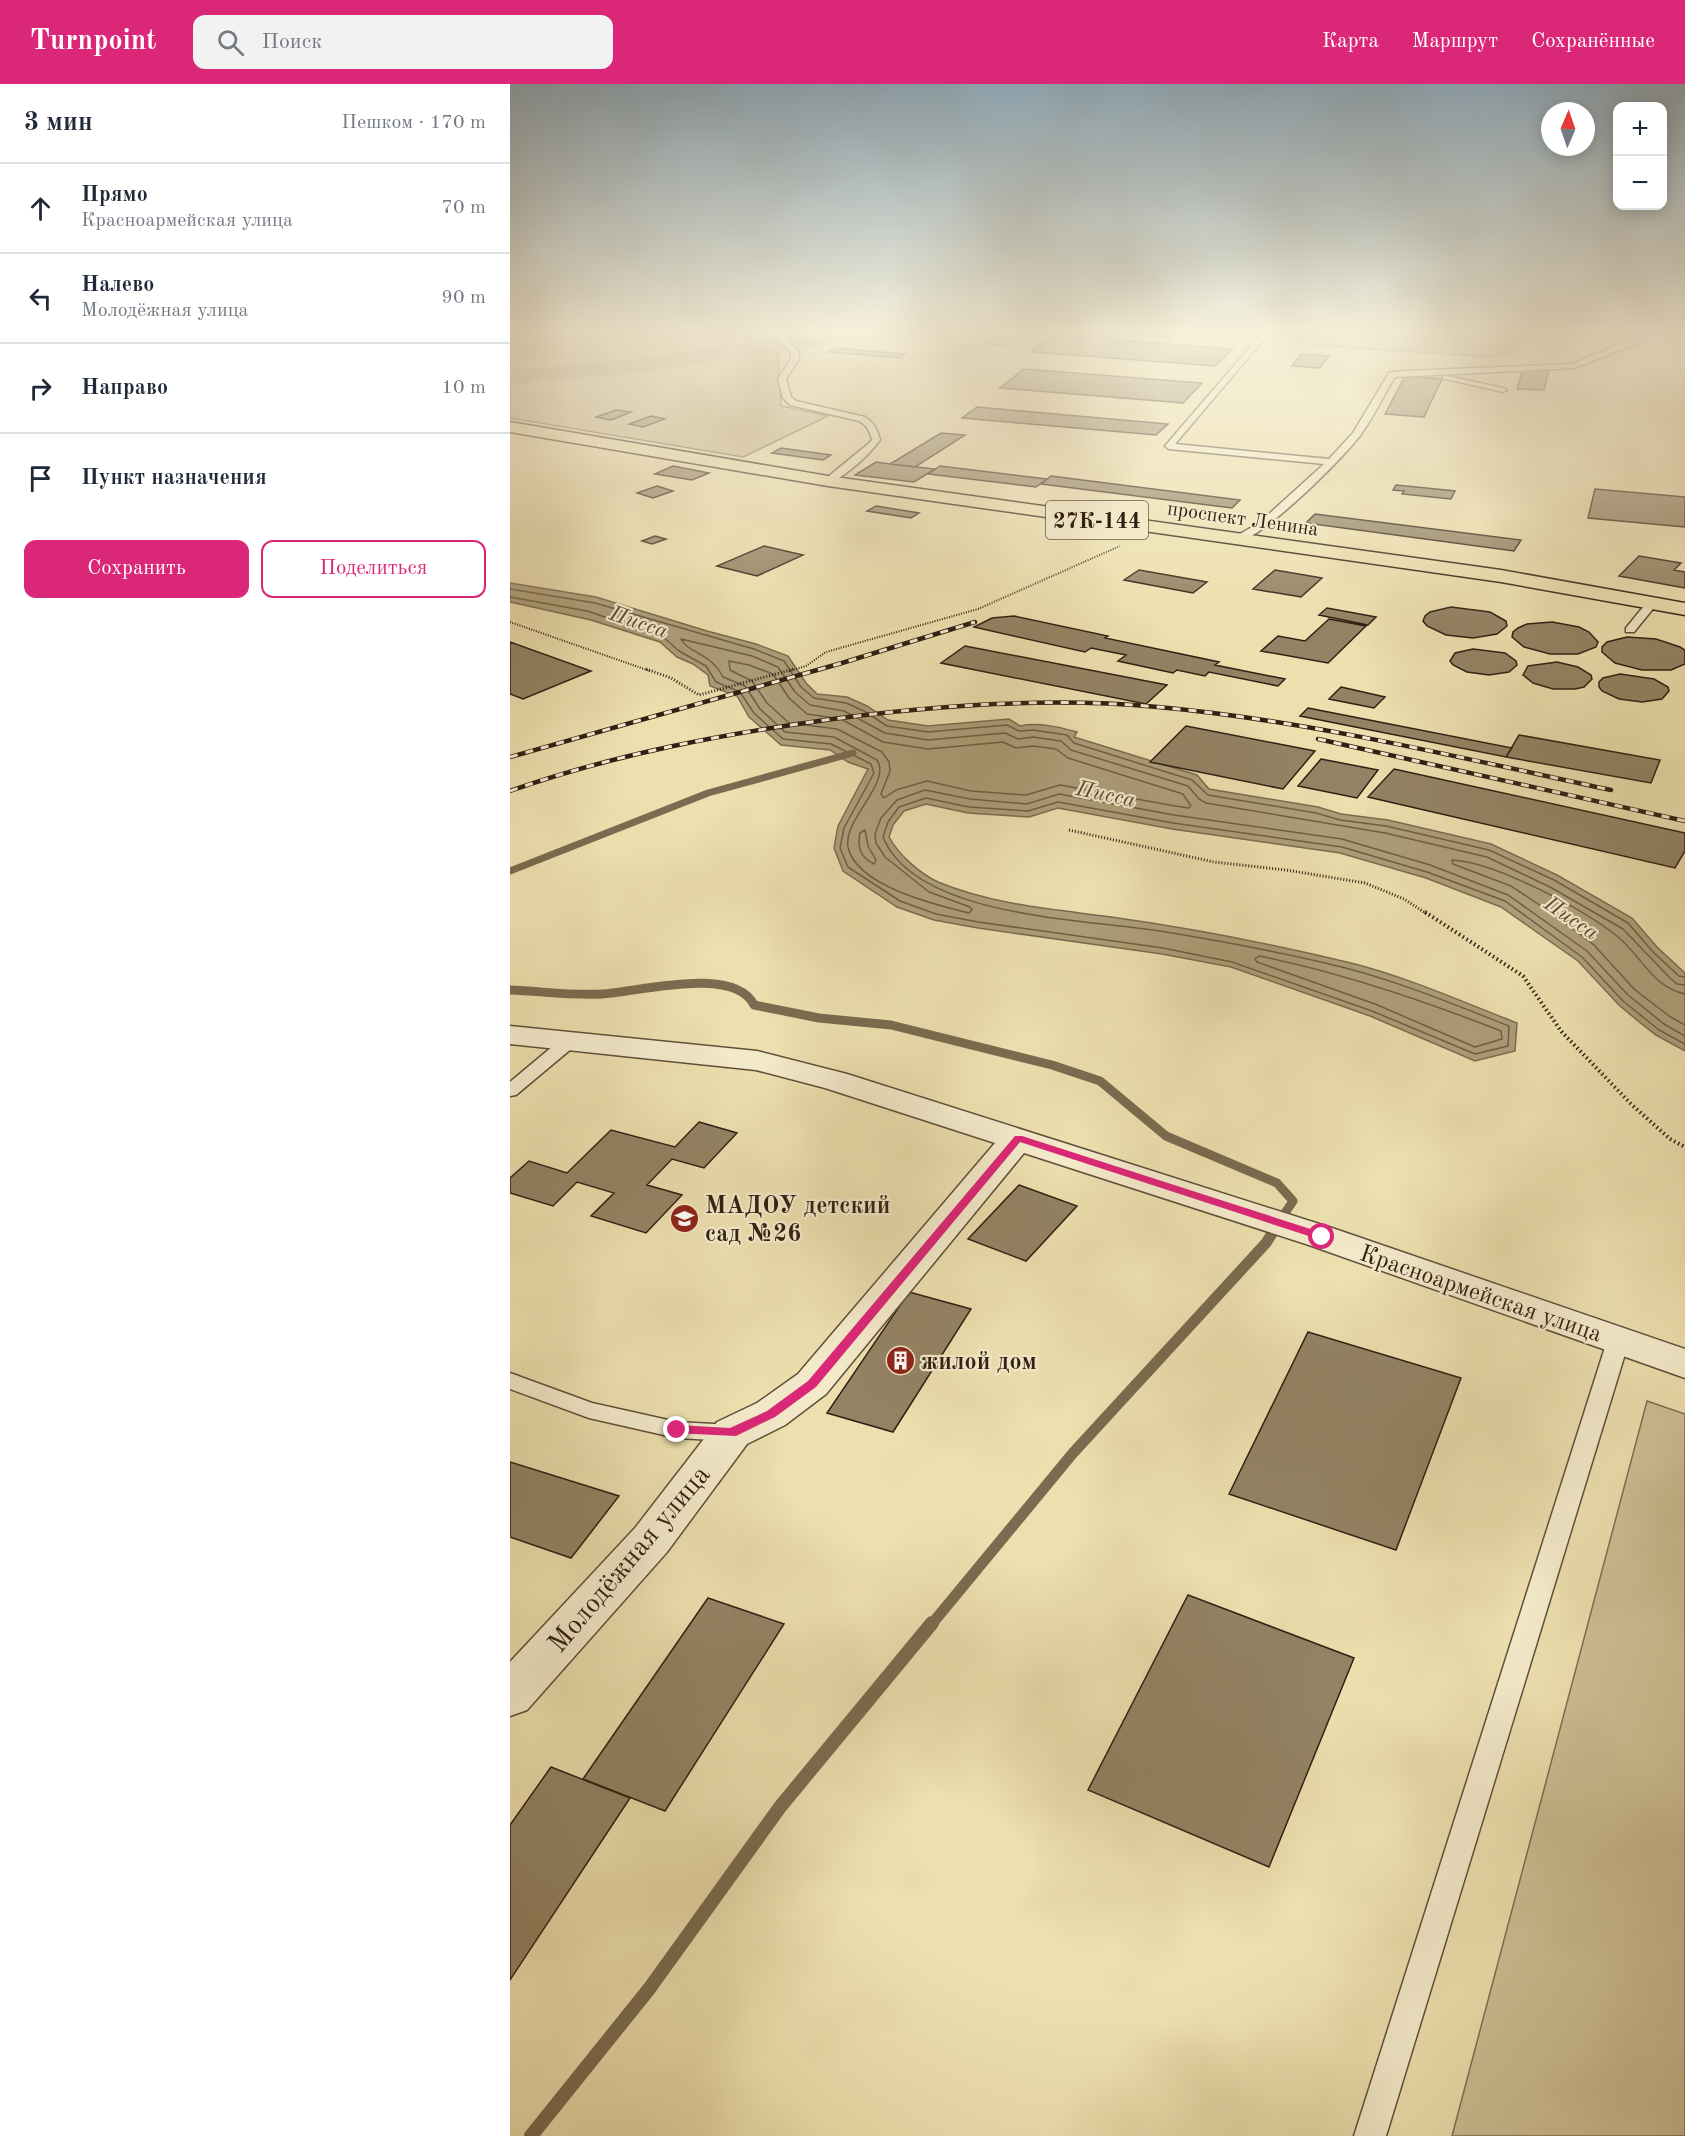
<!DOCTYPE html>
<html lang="ru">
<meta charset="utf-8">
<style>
:root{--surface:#fff;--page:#f2f2f3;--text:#1f2937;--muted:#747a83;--line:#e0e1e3;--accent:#db2777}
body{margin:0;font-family:"Old Standard TT",serif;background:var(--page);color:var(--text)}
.controls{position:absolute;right:18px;top:18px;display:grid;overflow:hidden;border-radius:12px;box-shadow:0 3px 15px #0003}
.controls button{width:54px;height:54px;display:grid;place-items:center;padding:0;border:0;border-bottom:2px solid var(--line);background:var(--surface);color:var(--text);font:30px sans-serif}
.compass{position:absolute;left:1031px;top:18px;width:54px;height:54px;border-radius:50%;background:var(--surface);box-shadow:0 3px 15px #0003;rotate:2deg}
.stop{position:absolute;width:18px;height:18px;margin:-14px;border:4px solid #db2777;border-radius:50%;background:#fff}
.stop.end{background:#db2777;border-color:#fff;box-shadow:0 2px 6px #0008}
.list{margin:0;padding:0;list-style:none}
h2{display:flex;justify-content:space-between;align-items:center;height:78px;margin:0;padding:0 24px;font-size:26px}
h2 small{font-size:20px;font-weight:400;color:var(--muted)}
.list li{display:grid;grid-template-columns:39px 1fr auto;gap:18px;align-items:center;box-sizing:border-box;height:90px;padding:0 24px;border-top:2px solid var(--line)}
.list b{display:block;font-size:22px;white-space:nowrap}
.list p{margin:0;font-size:20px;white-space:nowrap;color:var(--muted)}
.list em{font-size:20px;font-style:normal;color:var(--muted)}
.actions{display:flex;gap:12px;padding:18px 24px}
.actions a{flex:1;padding:14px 0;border:2px solid var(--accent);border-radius:12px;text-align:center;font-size:21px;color:var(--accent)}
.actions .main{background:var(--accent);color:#fff}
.icon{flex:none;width:33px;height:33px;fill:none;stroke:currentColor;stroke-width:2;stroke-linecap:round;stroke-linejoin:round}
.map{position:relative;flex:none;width:1175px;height:2052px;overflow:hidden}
header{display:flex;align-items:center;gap:36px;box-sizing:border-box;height:84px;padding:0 30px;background:var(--accent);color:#fff}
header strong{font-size:28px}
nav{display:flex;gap:33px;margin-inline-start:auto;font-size:21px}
.search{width:420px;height:54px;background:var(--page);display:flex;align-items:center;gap:15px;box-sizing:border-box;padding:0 21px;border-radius:12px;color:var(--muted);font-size:22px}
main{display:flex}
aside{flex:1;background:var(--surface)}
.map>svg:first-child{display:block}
.green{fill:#cdbe94;stroke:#7f6e54;stroke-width:1.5}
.water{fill:#ad9e79;stroke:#7b6b50;stroke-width:1.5}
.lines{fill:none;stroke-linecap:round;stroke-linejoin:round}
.shore{stroke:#6f5e46;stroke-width:1.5}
.stream-far3{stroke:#7b6b50;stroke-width:7}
.stream-far2{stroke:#7b6b50;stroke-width:9}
.stream-far1{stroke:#7b6b50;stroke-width:11}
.stream{stroke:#7b6b50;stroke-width:14}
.river{fill:#ad9e79;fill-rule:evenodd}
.building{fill:#938364;stroke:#311f13;stroke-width:1.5}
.service-casing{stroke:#604f3a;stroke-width:3}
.minor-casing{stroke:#604f3a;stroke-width:3}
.primary-casing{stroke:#311f13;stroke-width:3}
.path-far2{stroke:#311f13;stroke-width:2;stroke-dasharray:1 1.5;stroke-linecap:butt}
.path-far1{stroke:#311f13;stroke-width:3;stroke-dasharray:1 2;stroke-linecap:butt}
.path{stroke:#311f13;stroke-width:4;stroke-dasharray:1.5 3;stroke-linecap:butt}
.service{fill:#f3eaca;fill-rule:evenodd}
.minor{fill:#f3eaca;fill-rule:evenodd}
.primary{fill:#eddfae;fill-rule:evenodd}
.rail-casing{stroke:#311f13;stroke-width:4.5}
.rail{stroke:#f3eaca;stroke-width:3;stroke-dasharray:8;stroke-linecap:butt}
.route{fill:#db2777}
.labels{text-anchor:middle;stroke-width:4.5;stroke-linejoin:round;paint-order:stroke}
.far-street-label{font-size:20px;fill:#311f13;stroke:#f3eaca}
.shield{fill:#f3eaca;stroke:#6b5c4a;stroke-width:1.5}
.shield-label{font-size:22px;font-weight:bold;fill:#311f13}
.far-water-label{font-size:22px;font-style:italic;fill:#5c4b37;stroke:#f3eaca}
.poi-label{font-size:24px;font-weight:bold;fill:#311f13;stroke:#f3eaca;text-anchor:start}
.street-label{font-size:24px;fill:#311f13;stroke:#f3eaca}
.near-street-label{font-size:28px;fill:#311f13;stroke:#f3eaca}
</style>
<header>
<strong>Turnpoint</strong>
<div class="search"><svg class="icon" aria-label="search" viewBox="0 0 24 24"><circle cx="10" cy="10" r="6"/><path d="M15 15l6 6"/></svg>Поиск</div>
<nav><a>Карта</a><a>Маршрут</a><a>Сохранённые</a></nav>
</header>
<main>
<aside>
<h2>3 мин<small>Пешком · 170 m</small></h2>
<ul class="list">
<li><svg class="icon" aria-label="ahead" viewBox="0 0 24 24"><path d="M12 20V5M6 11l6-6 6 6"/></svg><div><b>Прямо</b><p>Красноармейская улица</p></div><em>70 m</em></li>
<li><svg class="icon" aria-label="left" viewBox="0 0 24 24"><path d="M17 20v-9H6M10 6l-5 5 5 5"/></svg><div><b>Налево</b><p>Молодёжная улица</p></div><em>90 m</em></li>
<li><svg class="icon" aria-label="right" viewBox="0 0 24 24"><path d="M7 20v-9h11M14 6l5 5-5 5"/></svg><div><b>Направо</b></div><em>10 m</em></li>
<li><svg class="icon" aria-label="arrive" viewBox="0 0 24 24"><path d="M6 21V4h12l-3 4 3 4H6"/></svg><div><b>Пункт назначения</b></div></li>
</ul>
<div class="actions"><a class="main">Сохранить</a><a>Поделиться</a></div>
</aside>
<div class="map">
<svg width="1175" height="2052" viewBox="0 0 1175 2052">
<rect width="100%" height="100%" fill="#eddfae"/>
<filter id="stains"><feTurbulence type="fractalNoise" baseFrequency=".00333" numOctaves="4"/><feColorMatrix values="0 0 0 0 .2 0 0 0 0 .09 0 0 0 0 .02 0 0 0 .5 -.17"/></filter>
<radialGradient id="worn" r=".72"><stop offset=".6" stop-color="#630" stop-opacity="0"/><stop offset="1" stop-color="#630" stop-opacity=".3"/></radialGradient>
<!-- green -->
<path class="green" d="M0,248h368l-101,12 4,62 47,10 -85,41 -233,-39z
M792,248h215l-2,2 3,16 -22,6h-19l-165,-11 -14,-3v-4z
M1137,1317l38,13v722h-233z"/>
<!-- water -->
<path class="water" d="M0,499l86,14 111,34 49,13 32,12 18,27 11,11 30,3 20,9 21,14 40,6 81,-7 11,7c19,-4 39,1 57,6l-3,5 123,38 12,14 109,18 23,7 47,6 103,24 66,31 75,43 25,29 28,26v78l-29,-16 -18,-14 -19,-16 -41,-44 -77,-54 -75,-29 -86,-25 -168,-24 -114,-21 -29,9 -61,-4 -42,-9 -22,7 -11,14 -4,12c10,18 30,36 49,45 56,23 114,27 173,35 80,11 161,27 240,46 56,14 112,39 166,60l-2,28 -40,10 -105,-45 -139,-49 -69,-13 -184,-26 -44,-8 -37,-13 -54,-36 -9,-23 4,-22 30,-57 -20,-7 -18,-12 -49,-5 -32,-28 -12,-21 -27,-10 -2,-11 -15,-11 -16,-7 -17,-15 -69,-22 -81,-18z"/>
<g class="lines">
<!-- shore -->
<path class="shore" d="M0,505l85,14 159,46 30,12 17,26 13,11 32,5 18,8 23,15 41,6 79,-7 12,6 14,-1 34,5 7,8 118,37 16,15 108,18 24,7 46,6 103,24 65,30 74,43 25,29 26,24 6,1
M0,513l77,14 75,25 17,15 27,15 10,16 24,10 14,21 29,26 48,5 40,20 3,9 -30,55 -4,20 8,19 52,34 36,13 42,8 185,26 69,14 140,49 103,43 33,-8 1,-20c-61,-24 -121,-49 -184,-63 -55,-13 -110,-23 -165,-32 -74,-12 -244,-13 -277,-94l5,-15 11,-15 27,-9 43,9 59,4 30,-9 115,21 169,24 85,25 78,29 77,56 41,44 36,29 26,14
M219,577l20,4 24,9 16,24 18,16 34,5 42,23 45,7 75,-7 13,6 17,-2 23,3 12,9 115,36 8,12 -2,2 -14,-2 -115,-21 -34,10 -55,-4 -44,-10 -31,9 -12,8 -3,-4 9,-23 -1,-9 -7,-10 -45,-23 -48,-6 -22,-20 -15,-22 -22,-11z
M355,746l3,16 8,14 -2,4c-14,-7 -17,-16 -14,-31z
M749,872c84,17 163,44 242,75l1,8 -27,8 -100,-43 -118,-42 -2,-3z
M1175,901l-8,-1 -7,-6 -47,-49 -73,-42 -63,-30 -102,-24 -179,-30 -7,-4 -11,-13 -117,-36 -10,-9 -28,-4 -15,2 -13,-6 -77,7 -43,-7 -41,-22 -34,-6 -15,-13 -17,-25 -26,-11 -71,-17c7,14 30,14 42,38l22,9 15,23 25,23 49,5 43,23c15,23 -34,59 -29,87 8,39 88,58 121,66l3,-3 -2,-3 -41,-15 -44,-35 -9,-14 -1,-9 6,-16 16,-18 28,-10 45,9 57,5 32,-10 115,21 168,24 88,26 78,30 79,56 41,44 36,29 21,12
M1175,910c-33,-7 -44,-39 -68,-58 -34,-27 -122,-74 -165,-76l1,4 58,22 45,30 38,29 40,44 35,27 16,9"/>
<!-- stream-far3 -->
<path class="stream-far3" d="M0,787l198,-78 145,-40"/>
<!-- stream-far2 -->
<path class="stream-far2" d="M0,906c30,1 62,6 92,4 37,-2 132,-29 152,11l65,13 72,7 161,40 48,16 66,55 111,47 16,18 -16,24"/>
<!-- stream-far1 -->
<path class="stream-far1" d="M421,1541l142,-172 193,-210 12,-19"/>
<!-- stream -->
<path class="stream" d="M21,2052l118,-147 131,-182 152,-184"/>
<!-- river -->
<path class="river" d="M313,248h93l-3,5 -8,2 -54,3 -58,9 -7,-2 -10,4 -144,20 -122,11v-14l122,-11 144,-20 7,2z"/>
</g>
<!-- building -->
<path class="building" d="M544,251l179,14 -18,17 -184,-14z
M490,252l20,1 -14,9 -20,-2z
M325,264l70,6 -5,4 -71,-6z
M791,270l28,2 -9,12 -28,-2z
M1013,284l26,2 -5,20 -27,-1z
M514,285l178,14 -19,20 -183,-15z
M895,292l37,3 -18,38 -39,-3z
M467,323l191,17 -12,11 -194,-17z
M106,326l15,2 -20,8 -15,-3z
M141,332l14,3 -22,8 -14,-3z
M431,349l24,2 -50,32 -25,-3z
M271,364l50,7 -8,5 -51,-7z
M366,378l14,2 45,5 -21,13 -59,-7z
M163,382l36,7 -17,7 -37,-6z
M430,382l107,13 -11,8 -108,-13z
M541,392l189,24 -8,8 -191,-24z
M886,401l59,6 -4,8 -49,-5 2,-3 -11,-1z
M147,402l16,5 -20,7 -16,-5z
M1085,405l90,8v30l-97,-9z
M366,422l43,7 -8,5 -44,-7z
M805,430l206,26 -7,11 -208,-28z
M145,452l11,3 -14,5 -10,-3z
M254,462l39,9 -46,21 -40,-10z
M1129,472l42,7 -7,7 11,2v16l-66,-12z
M629,486l68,12 -14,11 -69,-13z
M765,486l47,8 -21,19 -48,-8z
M941,523l39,5 16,9 1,5 -10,8 -24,4 -27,-3 -19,-9 -4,-5 2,-5 5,-4z
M817,524l49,9 -8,8 -49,-10z
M504,532l94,20 -3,2 114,24 -4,3 70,14 -7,7 -69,-14 -4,4 -28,-6 -4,3 -55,-12 8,-6 -35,-7 -6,4 -111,-25 18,-9z
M819,535l37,7 -38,37 -67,-12 17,-15 27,5z
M1042,538l27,5 10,5 9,10 -2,5 -18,7h-28l-26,-7 -12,-10 1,-5 5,-4 9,-4z
M1117,553l29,2 24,8 5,3v14l-14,6h-29l-27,-7 -13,-11v-5l5,-5z
M0,558l81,29 -68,28 -13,-5z
M455,562l202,39 -21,19 -205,-41z
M963,565l32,4 11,8 1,4 -8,7 -20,3 -22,-3 -14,-7 -3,-4 5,-8z
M1047,578l21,5 13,8 1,4 -8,8 -9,2h-22l-20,-6 -10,-8 5,-9z
M1110,590l34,5 14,8 1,4 -7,8 -20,3 -23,-3 -17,-8 -3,-4v-5l4,-4z
M831,603l44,10 -11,11 -45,-9z
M798,624l204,40 -6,9 -206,-41z
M676,642l129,25 -32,38 -133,-27z
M1009,651l141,25 -9,23 -145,-26z
M811,675l57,11 -21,28 -59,-12z
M884,685l291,64v18l-10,17 -307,-71z
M189,1038l38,11 -33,35 -32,-9 -25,26 35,10 -36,38 -55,-17 23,-23 -37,-11 -24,24 -43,-13v-15l19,-17 38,12 44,-43 64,17z
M509,1101l58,21 -51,55 -58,-22z
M399,1208l62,17 -78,123 -66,-19z
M798,1248l153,46 -65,172 -167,-56z
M0,1378l109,34 -48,62 -61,-21z
M678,1511l166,63 -85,209 -181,-77z
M198,1514l76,26 -119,187 -82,-32z
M41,1683l79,31 -120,182v-155z"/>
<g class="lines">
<defs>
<path id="service" d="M271,248h7l-2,8 12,11 1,8 -13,20 5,18 5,4 69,16c9,6 13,13 15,23 -13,17 -30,32 -49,43l-8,-2 45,-37 4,-4c-2,-9 -5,-15 -13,-19l-69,-16 -7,-7 -5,-19 13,-20 -1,-7 -12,-11z
M753,248h7l-95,112 154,15 24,-26 36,-60 13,-2 171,-7 74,-32h7l-3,6 -77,30 -179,9c-12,19 -22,42 -36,60 -22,27 -91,96 -122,106l-4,-1v-4l26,-15 65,-59 -155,-15 -4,-3z
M933,291l60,13 4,2 -4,2 -57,-13h-3z
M1142,516l5,3 -1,2 -22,27h-8v-4l22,-27z
M61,951l6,1 3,4 -3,4 -61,51 -6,1v-14l55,-46z
M1108,1249l7,3 4,5 -243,795h-32l253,-795 4,-5z
M0,1289l82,30 85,19 55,3 8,2 3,6 -3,6 -8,2 -55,-3 -88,-20 -79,-29z"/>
<path id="minor" d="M0,942l247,25 90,23 488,155 350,120v29l-376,-133 -285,-92 -198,241 -41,31 -38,19 -80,108 -140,158 -17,6v-54l125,-134 82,-106 40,-19 41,-29 197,-231 -170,-55 -69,-18 -246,-26z"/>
<path id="primary" d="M0,338l318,54 673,94 184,33v12l-184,-33 -673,-96 -318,-54z"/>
</defs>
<!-- service casing -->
<use href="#service" class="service-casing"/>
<!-- minor casing -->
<use href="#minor" class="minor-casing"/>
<!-- primary casing -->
<use href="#primary" class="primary-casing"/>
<!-- path-far2 -->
<path class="path-far2" d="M0,538l140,49
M279,587l17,-5 20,-14 152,-43 142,-63"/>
<!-- path-far1 -->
<path class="path-far1" d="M136,585l25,9 28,17 95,-26
M559,746l145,32 72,8 79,13 39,16 23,15"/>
<!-- path -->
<path class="path" d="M915,828l98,64 38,55 70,73 39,35 15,8"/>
<!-- service -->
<use href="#service" class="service"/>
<!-- minor -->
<use href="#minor" class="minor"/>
<!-- primary -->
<use href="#primary" class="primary"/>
<defs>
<path id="rail" d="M808,655l367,82
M0,673l332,-94 133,-41
M0,707c105,-37 213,-57 323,-72 108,-14 217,-22 325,-12 153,14 303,51 453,83"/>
</defs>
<!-- rail casing -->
<use href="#rail" class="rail-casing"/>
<!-- rail -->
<use href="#rail" class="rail"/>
</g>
<!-- sky -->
<linearGradient id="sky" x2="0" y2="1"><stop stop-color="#90abbc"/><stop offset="0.46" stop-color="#f7f1db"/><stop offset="1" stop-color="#f7f1db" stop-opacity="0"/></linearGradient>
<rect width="1175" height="536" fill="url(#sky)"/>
<!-- route -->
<path class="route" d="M505,1052h7l304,98 1,3 -5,3 -4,-1 -298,-97 -204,245 -41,30 -39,19 -63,-3 -2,-3 6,-5 53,3 37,-17 41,-30z"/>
<!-- icons -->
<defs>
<symbol id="school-disc" viewBox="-11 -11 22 22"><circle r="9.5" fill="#8f2418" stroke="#f3eaca"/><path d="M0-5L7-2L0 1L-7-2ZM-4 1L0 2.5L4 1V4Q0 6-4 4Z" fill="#fff"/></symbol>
<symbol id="building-disc" viewBox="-11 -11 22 22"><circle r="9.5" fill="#8f2418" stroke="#f3eaca"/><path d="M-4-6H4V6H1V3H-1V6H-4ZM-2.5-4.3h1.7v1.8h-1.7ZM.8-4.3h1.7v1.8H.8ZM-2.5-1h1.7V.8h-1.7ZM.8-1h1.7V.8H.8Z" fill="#fff"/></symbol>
</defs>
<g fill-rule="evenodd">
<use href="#school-disc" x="158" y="1118" width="33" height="33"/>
<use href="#building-disc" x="374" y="1260" width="33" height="33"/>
</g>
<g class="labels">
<!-- far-street labels -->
<g class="far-street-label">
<text transform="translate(733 434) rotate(8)" y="7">проспект Ленина</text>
</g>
<!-- shield labels -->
<rect class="shield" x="536" y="417" width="102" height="38" rx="4.5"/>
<g class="shield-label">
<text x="587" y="444">27К-144</text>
</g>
<!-- far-water labels -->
<g class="far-water-label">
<text transform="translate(129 537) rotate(19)" y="8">Писса</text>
<text transform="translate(596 709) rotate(12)" y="8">Писса</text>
<text transform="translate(1062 833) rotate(34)" y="8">Писса</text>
</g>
<!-- poi labels -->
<g class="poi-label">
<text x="195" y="1129">МАДОУ детский<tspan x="195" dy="28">сад №26</tspan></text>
<text x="411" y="1285">жилой дом</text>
</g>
<!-- street labels -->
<g class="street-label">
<text transform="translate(971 1209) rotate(19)" y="8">Красноармейская улица</text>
</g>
<!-- near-street labels -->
<g class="near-street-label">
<text transform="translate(118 1474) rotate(-50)" y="10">Молодёжная улица</text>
</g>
</g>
<rect width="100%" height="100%" filter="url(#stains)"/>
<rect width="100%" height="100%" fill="url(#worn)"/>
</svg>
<div class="controls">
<button>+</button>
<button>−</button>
</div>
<svg class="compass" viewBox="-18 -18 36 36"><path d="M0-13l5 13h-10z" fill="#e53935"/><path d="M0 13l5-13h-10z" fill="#747a83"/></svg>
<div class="stop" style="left:812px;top:1153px"></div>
<div class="stop end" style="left:167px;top:1346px"></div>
</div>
</main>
